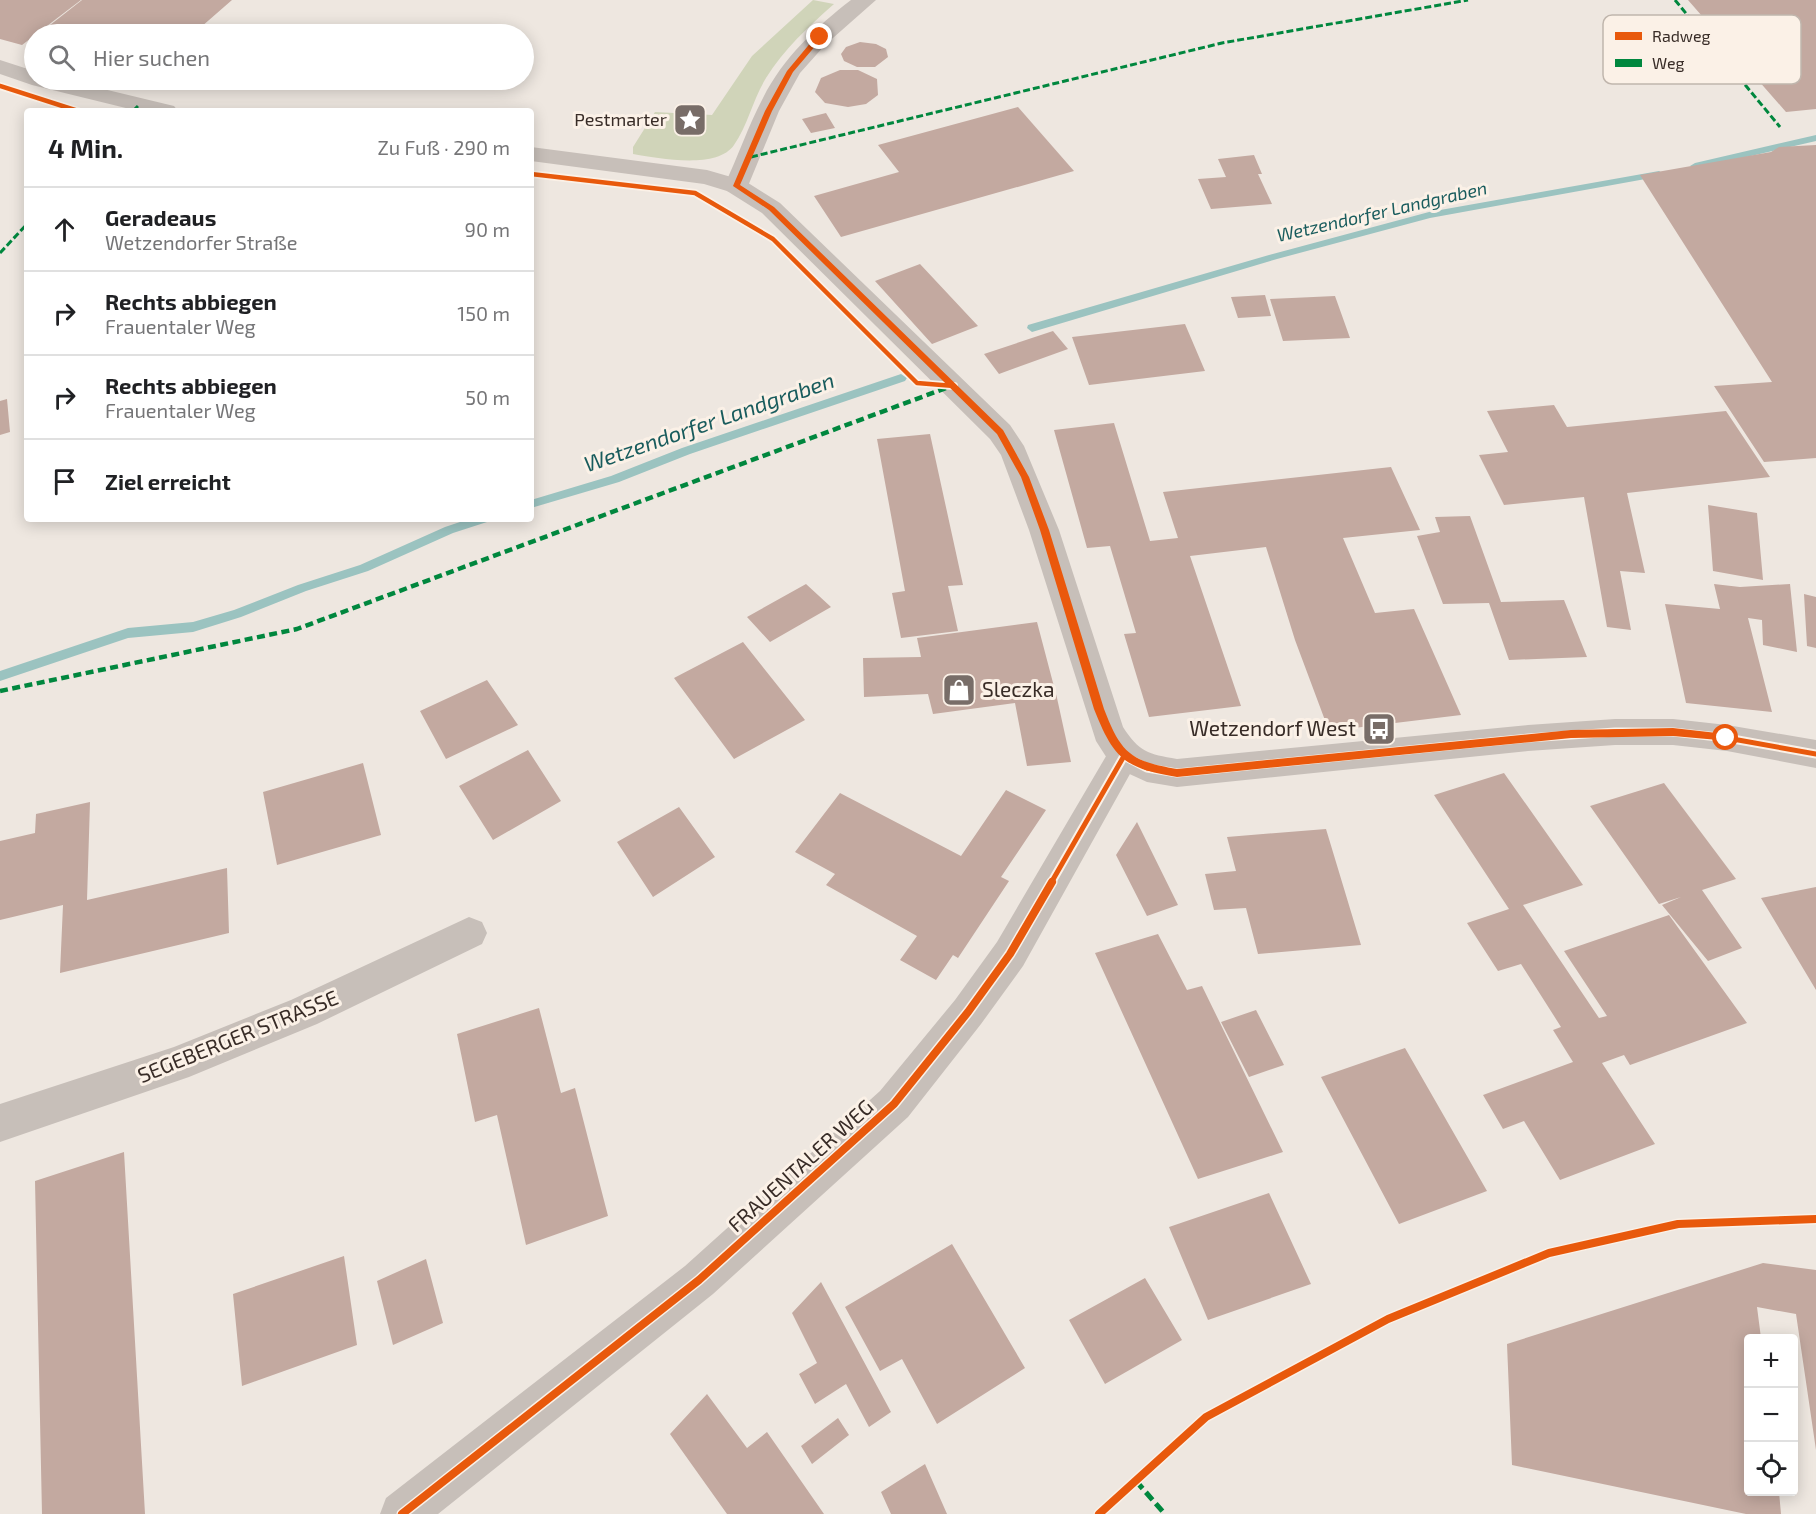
<!DOCTYPE html>
<html lang="de">
<meta charset="utf-8">
<style>
:root{--surface:#fff;--page:#f2f2f2;--text:#202124;--muted:#757577;--line:#e0e0e0}
body{margin:0;font-family:"Exo 2",sans-serif;background:var(--page);color:var(--text)}
.controls{position:absolute;right:18px;bottom:18px;display:grid;overflow:hidden;border-radius:6px;box-shadow:0 3px 15px #0003}
.controls button{width:54px;height:54px;display:grid;place-items:center;padding:0;border:0;border-bottom:2px solid var(--line);background:var(--surface);color:var(--text);font:30px sans-serif}
.stop{position:absolute;width:18px;height:18px;margin:-14px;border:4px solid #ea580c;border-radius:50%;background:#fff}
.stop.end{background:#ea580c;border-color:#fff;box-shadow:0 2px 6px #0008}
.list{margin:0;padding:0;list-style:none}
h2{display:flex;justify-content:space-between;align-items:center;height:78px;margin:0;padding:0 24px;font-size:26px}
h2 small{font-size:20px;font-weight:400;color:var(--muted)}
.list li{display:grid;grid-template-columns:39px 1fr auto;gap:18px;align-items:center;box-sizing:border-box;height:84px;padding:0 24px;border-top:2px solid var(--line)}
.list b{display:block;font-size:22px;white-space:nowrap}
.list p{margin:0;font-size:20px;white-space:nowrap;color:var(--muted)}
.list em{font-size:20px;font-style:normal;color:var(--muted)}
.icon{flex:none;width:33px;height:33px;fill:none;stroke:currentColor;stroke-width:2;stroke-linecap:round;stroke-linejoin:round}
.map{position:relative;flex:none;width:1816px;height:1514px;overflow:hidden}
.search{position:absolute;background:var(--surface);box-shadow:0 3px 15px #0003;left:24px;top:24px;width:510px;height:66px;display:flex;align-items:center;gap:15px;box-sizing:border-box;padding:0 21px;border-radius:33px;color:var(--muted);font-size:22px}
.panel{position:absolute;background:var(--surface);box-shadow:0 3px 15px #0003;left:24px;top:108px;width:510px;height:414px;border-radius:6px}
.map>svg:first-child{display:block}
.green{fill:#d0d4b9}
.lines{fill:none;stroke-linecap:round;stroke-linejoin:round}
.stream{fill:#9bc3c0;fill-rule:evenodd}
.building{fill:#c3a9a0}
.minor{fill:#c7bfb9;fill-rule:evenodd}
.tertiary{fill:#c7bfb9;fill-rule:evenodd}
.quiet-far2{stroke:#00873e;stroke-width:3;stroke-dasharray:7 3;stroke-linecap:butt}
.quiet-far1{stroke:#00873e;stroke-width:4.5;stroke-dasharray:8 4.5;stroke-linecap:butt}
.quiet{stroke:#00873e;stroke-width:5;stroke-dasharray:10 5;stroke-linecap:butt}
.cycleway-far2-casing{stroke:#fbf1e7;stroke-width:8}
.cycleway-far1-casing{stroke:#fbf1e7;stroke-width:9}
.cycleway-casing{stroke:#fbf1e7;stroke-width:11}
.cycleway-far2{stroke:#e8590c;stroke-width:4.5}
.cycleway-far1{stroke:#e8590c;stroke-width:5}
.cycleway{stroke:#e8590c;stroke-width:8}
.route{fill:#ea580c}
.labels{text-anchor:middle;stroke-width:6;stroke-linejoin:round;paint-order:stroke}
.far-poi-label{font-size:18px;fill:#382c27;stroke:#fbf1e7;text-anchor:end}
.far-water-label{font-size:18px;font-style:italic;fill:#195c5d;stroke:#fbf1e7}
.poi-label{font-size:21px;fill:#382c27;stroke:#fbf1e7;text-anchor:start}
.street-label{font-size:21px;fill:#382c27;stroke:#fbf1e7}
.water-label{font-size:22px;font-style:italic;fill:#195c5d;stroke:#fbf1e7}
.key{fill:#fbf1e7;stroke:#c0b6ad;stroke-width:1.5}
.key-label{font-size:16px;fill:#382c27}
</style>
<div class="map">
<svg width="1816" height="1514" viewBox="0 0 1816 1514">
<rect width="100%" height="100%" fill="#eee7e0"/>
<!-- green -->
<path class="green" d="M813,0l21,4c-26,23 -50,45 -68,74 -13,21 -18,47 -32,67 -17,25 -76,13 -101,9v-7l22,-35 57,3 40,-59z"/>
<g class="lines">
<!-- stream -->
<path class="stream" d="M1816,135v6l-121,28 -5,-3 5,-3z
M1659,171l5,3 -2,2 -232,42 -153,41 -245,73 -5,-4 1,-3 241,-70 160,-43z
M901,374l6,4 -2,3 -215,73 -71,28 -88,26v-8l80,-24 71,-28z
M469,519h20l-2,3 -34,11 -85,38 -62,20 -65,26 -48,15 -65,6 -128,43v-10l128,-43 65,-6 41,-12 64,-25 62,-20 85,-38z"/>
</g>
<!-- building -->
<path class="building" d="M0,0h81l-59,45 -22,-6z
M82,0h150l-39,34h-123l-25,-5z
M1688,0h128v109l-30,3z
M860,42l16,2 10,5 2,8 -13,10h-18l-13,-6 -3,-7 5,-7z
M840,70h18l19,9 1,16 -12,9 -18,3 -23,-4 -10,-11 6,-14z
M113,80h29l-7,5z
M1018,107l56,64 -233,66 -27,-41 85,-24 -21,-27z
M826,113l9,15 -24,5 -9,-14z
M1816,145v313l-52,4 -50,-76 58,-4 -132,-207 131,-23 8,-5z
M1254,155l8,19h-4l14,30 -61,5 -13,-30 28,-2 -8,-18z
M920,264l58,62 -46,18 -57,-63z
M1265,295l6,21 -33,2 -7,-21z
M1335,296l15,42 -67,3 -13,-42z
M1185,324l20,47 -116,14 -17,-48z
M1053,331l15,18 -69,25 -15,-20z
M7,399l3,33 -10,3v-34z
M1554,405l13,22 159,-16 44,66 -143,16 18,80 -25,-2 11,59 -24,-3 -23,-130 -80,8 -25,-50 29,-3 -21,-41z
M1114,423l36,118 28,-3 -15,-46 228,-25 29,63 -77,8 32,75 39,-4 47,106 -132,16 -34,-91 -29,-93 -76,9 51,150 -92,11 -25,-83 12,-1 -26,-87 -23,2 -33,-118z
M930,434l33,151 -15,1 10,45 -57,7 -9,-45 13,-2 -28,-152z
M1708,505l49,8 6,67 -50,-9z
M1470,516l31,86 63,-2 23,57 -78,3 -20,-57 -46,1 -26,-68 23,-4 -5,-15z
M806,584l25,23 -61,35 -23,-25z
M1714,584l26,3 50,-3 7,68 -34,-7 -1,-25 -14,-2 24,94 -86,-9 -21,-99 55,5z
M1804,594l12,3v51l-9,-2z
M1037,622l20,76 14,64 -44,4 -12,-63 -82,11 -5,-20 -64,3 -1,-39 58,-1 -4,-19z
M743,642l62,78 -71,39 -60,-81z
M487,680l31,45 -72,34 -26,-48z
M528,750l33,51 -68,39 -34,-54z
M363,763l18,72 -104,30 -14,-73z
M1504,773l79,112 -60,20 76,113 8,-2 -43,-65 105,-36 78,108 -117,42 -6,-10 -22,8 53,81 -95,36 -36,-59 -21,8 -20,-34 90,-33 -20,-32 8,-3 -40,-63 -23,7 -31,-48 42,-14 -75,-114z
M1664,783l72,96 -34,11 40,58 -34,13 -46,-56 19,-8 -22,7 -69,-98z
M1006,790l40,20 -45,67 8,4 -51,77 -5,-3 -17,25 -36,-20 17,-24 -91,-51 9,-11 -40,-22 45,-59 121,63z
M90,802l-3,98 140,-32 2,65 -169,40 3,-68 -63,15v-79l35,-8 1,-19z
M679,807l36,50 -62,40 -36,-55z
M1137,822l41,83 -31,11 -31,-61z
M1326,829l35,116 -103,9 -12,-46 -32,2 -9,-36 31,-3 -9,-34z
M1816,887v103l-55,-92z
M1158,934l29,56 15,-4 81,166 -85,27 -103,-226z
M539,1008l22,85 14,-5 33,128 -82,29 -29,-130 -22,7 -18,-88z
M1256,1010l28,55 -35,12 -28,-55z
M1405,1048l82,143 -88,33 -78,-147z
M124,1152l21,362h-103l-7,-333z
M1269,1193l42,91 -103,36 -39,-93z
M952,1244l73,124 -88,56 -35,-65 -22,12 -35,-64z
M344,1256l13,89 -115,41 -9,-92z
M426,1259l17,64 -50,22 -16,-64z
M1763,1263l53,7v180l-20,-136 -39,-7 4,31h-13v154h31l2,22h-35l-234,-49 -5,-121z
M1145,1278l37,62 -77,44 -36,-64z
M821,1282l70,130 -22,15 -23,-43 -31,20 -16,-30 18,-11 -25,-50z
M707,1394l40,54 20,-16 57,82h-97l-57,-80z
M838,1418l11,17 -37,29 -11,-18z
M925,1464l22,50h-56l-10,-22z"/>
<g class="lines">
<!-- minor -->
<path class="minor" d="M851,0h25l-51,45 -25,28 -21,38 -31,75 -3,5 -9,2 -9,-2 -3,-5c14,-29 24,-60 39,-88 20,-40 53,-71 88,-98z
M1124,742l12,4 4,10 -117,210 -42,58 -73,93 -195,177 -275,220h-58l6,-16 299,-232 195,-175 75,-91 42,-58 115,-196z
M469,917l13,5 5,11 -5,11 -165,80 -128,53 -189,65v-38l174,-57 117,-47z"/>
<!-- tertiary -->
<path class="tertiary" d="M0,60l34,11v9h32l108,26 4,5h-40l-106,-26 -32,-11z
M531,147l176,23 38,11 35,22 230,222 14,21 35,84 64,197c16,25 25,27 54,32l351,-34 87,-6h58l54,6 89,15v28l-89,-17 -54,-6h-58l-87,6 -351,36 -30,-5 -35,-16 -16,-25 -67,-211 -28,-75 -11,-16 -228,-226 -35,-22 -23,-7 -173,-23z"/>
<!-- quiet-far2 -->
<path class="quiet-far2" d="M1675,0l105,127
M133,111l5,-5
M751,157l471,-114 246,-43
M0,253l27,-29"/>
<!-- quiet-far1 -->
<path class="quiet-far1" d="M0,691l297,-62 649,-241"/>
<!-- quiet -->
<path class="quiet" d="M1136,1481l29,33"/>
<defs>
<path id="cycleway-far2" d="M0,86l78,25
M531,174l164,19 78,46 144,144 37,3"/>
<path id="cycleway-far1" d="M1051,883l73,-127 23,12 30,5 351,-35 87,-6h58l54,6 89,16"/>
<path id="cycleway" d="M402,1514l297,-234 195,-176 74,-92 42,-58 42,-72
M1099,1514l107,-97 182,-98 161,-66 129,-29 138,-5"/>
</defs>
<!-- cycleway-far2 casing -->
<use href="#cycleway-far2" class="cycleway-far2-casing"/>
<!-- cycleway-far1 casing -->
<use href="#cycleway-far1" class="cycleway-far1-casing"/>
<!-- cycleway casing -->
<use href="#cycleway" class="cycleway-casing"/>
<!-- cycleway-far2 -->
<use href="#cycleway-far2" class="cycleway-far2"/>
<!-- cycleway-far1 -->
<use href="#cycleway-far1" class="cycleway-far1"/>
<!-- cycleway -->
<use href="#cycleway" class="cycleway"/>
</g>
<!-- route -->
<path class="route" d="M817,35l6,2 -30,35 -21,39 -32,74 34,22 229,223 26,47 20,53 55,179c17,44 26,52 73,60l394,-39 102,-2 53,6 4,1v6l-57,-5 -102,2 -394,39c-53,-9 -63,-18 -83,-68l-54,-179 -19,-53 -24,-43 -228,-224 -36,-24 32,-75 22,-40z"/>
<!-- icons -->
<defs>
<symbol id="sight-square" viewBox="-11 -11 22 22"><rect x="-9" y="-9" width="18" height="18" rx="4" fill="#786d68" stroke="#fbf1e7"/><path d="M0-6L1.8-2.2L6-1.7L2.9 1.2L3.7 5.4L0 3.3L-3.7 5.4L-2.9 1.2L-6-1.7L-1.8-2.2Z" fill="#fff"/></symbol>
<symbol id="shop-square" viewBox="-11 -11 22 22"><rect x="-9" y="-9" width="18" height="18" rx="4" fill="#786d68" stroke="#fbf1e7"/><path d="M-5-2.5h2.3a2.7 3.5 0 0 1 5.4 0H5L5.5 6h-11ZM-1.5-2.5h3a1.5 2.3 0 0 0-3 0Z" fill="#fff"/></symbol>
<symbol id="bus-square" viewBox="-11 -11 22 22"><rect x="-9" y="-9" width="18" height="18" rx="4" fill="#786d68" stroke="#fbf1e7"/><path d="M-5-6H5V4H4V6H2V4H-2V6H-4V4H-5ZM-3.5-4V0h7V-4ZM-3.5 1.2v1.5H-2V1.2ZM2 1.2v1.5H3.5V1.2Z" fill="#fff"/></symbol>
</defs>
<g fill-rule="evenodd">
<use href="#sight-square" x="671" y="101" width="38" height="38"/>
<use href="#shop-square" x="940" y="671" width="38" height="38"/>
<use href="#bus-square" x="1360" y="710" width="38" height="38"/>
</g>
<g class="labels">
<!-- far-poi labels -->
<g class="far-poi-label">
<text x="667" y="126">Pestmarter</text>
</g>
<!-- far-water labels -->
<g class="far-water-label">
<text transform="translate(1382 212) rotate(-13)" y="6">Wetzendorfer Landgraben</text>
</g>
<!-- poi labels -->
<g class="poi-label">
<text x="982" y="697">Sleczka</text>
<text x="1356" y="736" text-anchor="end">Wetzendorf West</text>
</g>
<!-- street labels -->
<g class="street-label">
<text transform="translate(238 1037) rotate(-22)" y="7">SEGEBERGER STRASSE</text>
<text transform="translate(801 1166) rotate(-42)" y="7">FRAUENTALER WEG</text>
</g>
<!-- water labels -->
<g class="water-label">
<text transform="translate(709 422) rotate(-19)" y="8">Wetzendorfer Landgraben</text>
</g>
</g>
<!-- legend -->
<rect x="1603" y="15" width="198" height="69" rx="9" class="key"/>
<rect x="1615" y="32" width="27" height="8" fill="#e8590c"/>
<rect x="1615" y="59" width="27" height="8" fill="#00873e"/>
<g class="key-label">
<text x="1652" y="42">Radweg</text>
<text x="1652" y="69">Weg</text>
</g>
</svg>
<div class="controls">
<button>+</button>
<button>−</button>
<button><svg class="icon" aria-label="locate" viewBox="0 0 24 24"><circle cx="12" cy="12" r="6"/><path d="M12 2v4M12 18v4M2 12h4M18 12h4"/></svg></button>
</div>
<div class="stop" style="left:1726px;top:738px"></div>
<div class="stop end" style="left:820px;top:37px"></div>
<div class="search"><svg class="icon" aria-label="search" viewBox="0 0 24 24"><circle cx="10" cy="10" r="6"/><path d="M15 15l6 6"/></svg>Hier suchen</div>
<section class="panel">
<h2>4 Min.<small>Zu Fuß · 290 m</small></h2>
<ul class="list">
<li><svg class="icon" aria-label="ahead" viewBox="0 0 24 24"><path d="M12 20V5M6 11l6-6 6 6"/></svg><div><b>Geradeaus</b><p>Wetzendorfer Straße</p></div><em>90 m</em></li>
<li><svg class="icon" aria-label="right" viewBox="0 0 24 24"><path d="M7 20v-9h11M14 6l5 5-5 5"/></svg><div><b>Rechts abbiegen</b><p>Frauentaler Weg</p></div><em>150 m</em></li>
<li><svg class="icon" aria-label="right" viewBox="0 0 24 24"><path d="M7 20v-9h11M14 6l5 5-5 5"/></svg><div><b>Rechts abbiegen</b><p>Frauentaler Weg</p></div><em>50 m</em></li>
<li><svg class="icon" aria-label="arrive" viewBox="0 0 24 24"><path d="M6 21V4h12l-3 4 3 4H6"/></svg><div><b>Ziel erreicht</b></div></li>
</ul>
</section>
</div>
